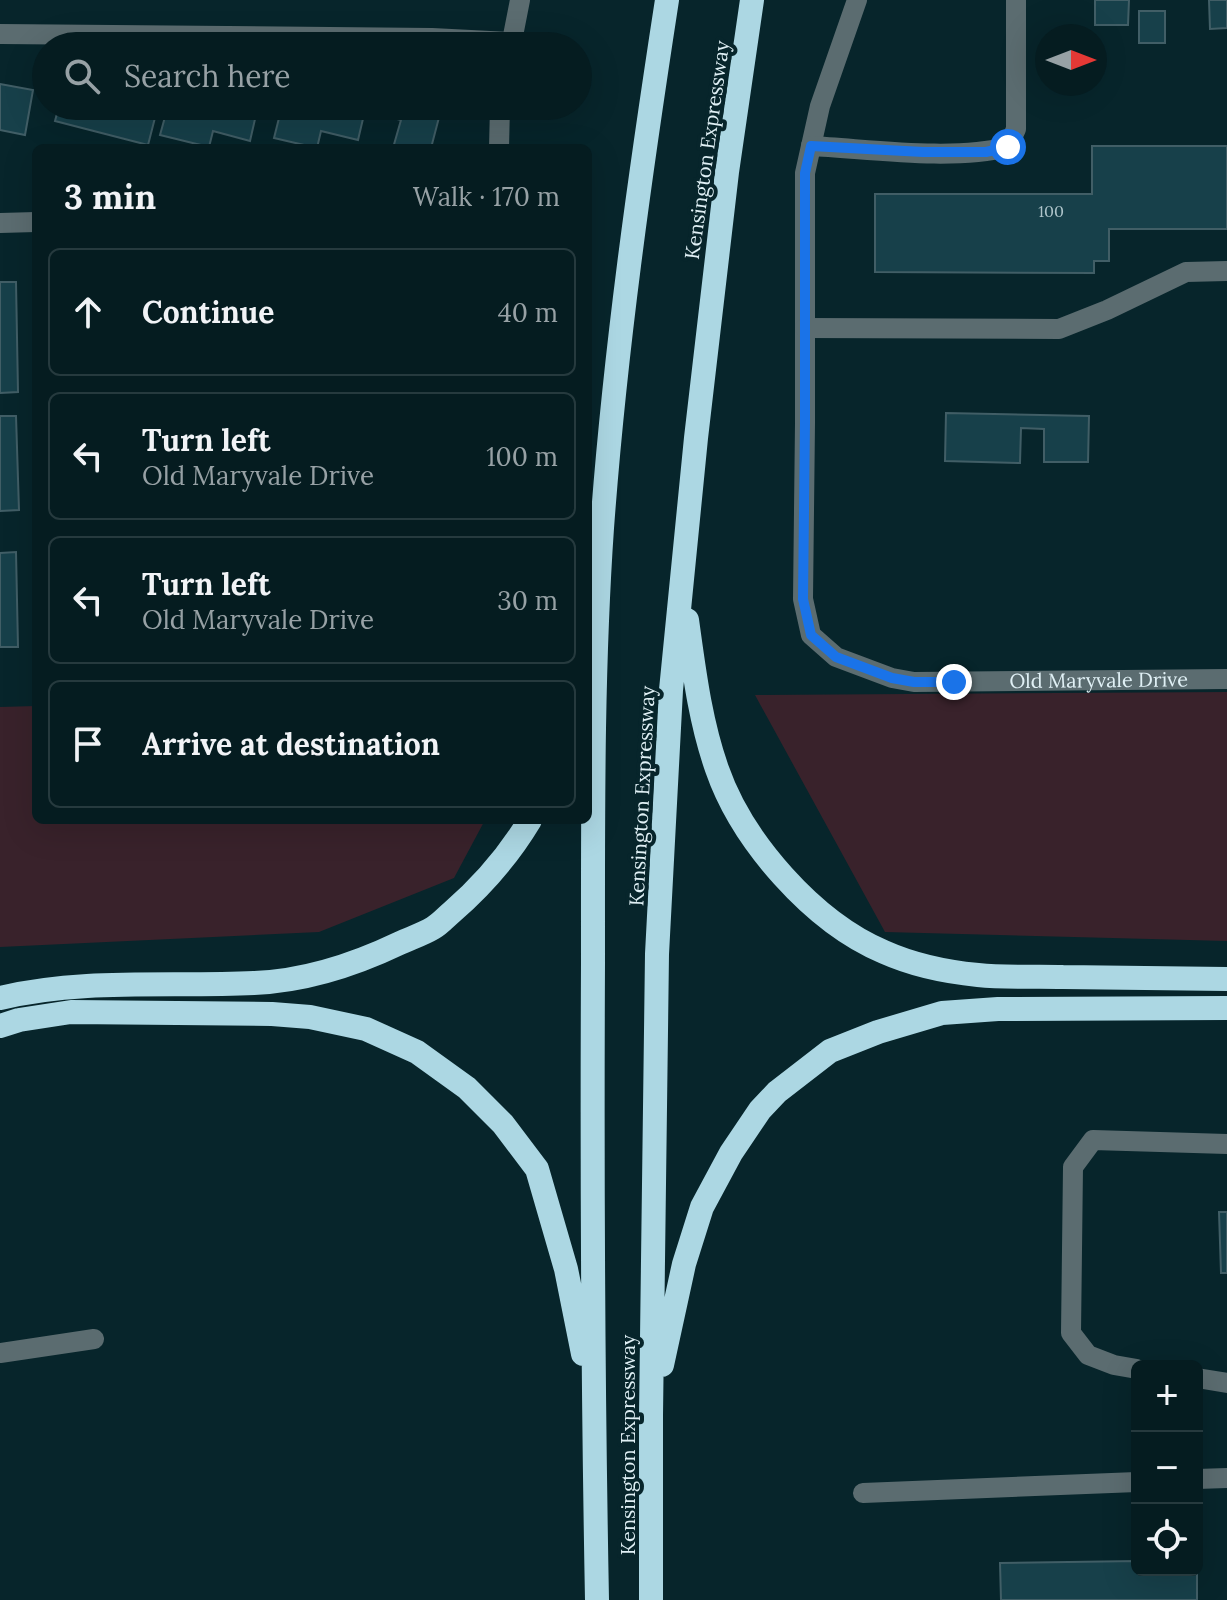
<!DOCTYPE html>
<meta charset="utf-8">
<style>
:root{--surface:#051c20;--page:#13292d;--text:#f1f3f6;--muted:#97a1a5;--line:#263a3e}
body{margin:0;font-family:Lora,serif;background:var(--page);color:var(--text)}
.controls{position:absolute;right:24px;bottom:24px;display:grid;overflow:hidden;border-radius:12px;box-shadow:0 8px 32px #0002}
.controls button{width:72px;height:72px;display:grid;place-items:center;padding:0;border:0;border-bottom:2px solid var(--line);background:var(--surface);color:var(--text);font:40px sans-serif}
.compass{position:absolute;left:1035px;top:24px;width:72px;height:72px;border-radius:50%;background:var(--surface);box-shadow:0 8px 32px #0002;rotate:90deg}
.stop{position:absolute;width:24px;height:24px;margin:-18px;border:6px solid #1a73e8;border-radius:50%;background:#fff}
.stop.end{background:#1a73e8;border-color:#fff;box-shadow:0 2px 8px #0008}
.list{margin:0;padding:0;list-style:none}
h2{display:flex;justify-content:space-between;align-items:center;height:104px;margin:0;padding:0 32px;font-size:34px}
h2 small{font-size:26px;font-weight:400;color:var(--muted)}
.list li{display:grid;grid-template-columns:52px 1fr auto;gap:24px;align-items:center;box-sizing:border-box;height:128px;margin:0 16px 16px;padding:0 16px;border:2px solid var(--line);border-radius:12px}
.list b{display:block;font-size:30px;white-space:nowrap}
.list p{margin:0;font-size:26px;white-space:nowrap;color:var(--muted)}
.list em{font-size:26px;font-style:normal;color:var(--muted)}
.icon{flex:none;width:44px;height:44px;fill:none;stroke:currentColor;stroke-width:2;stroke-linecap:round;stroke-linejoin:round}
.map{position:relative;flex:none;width:1227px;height:1600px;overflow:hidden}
.search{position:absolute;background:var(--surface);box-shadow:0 8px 32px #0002;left:32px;top:32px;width:560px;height:88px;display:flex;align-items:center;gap:20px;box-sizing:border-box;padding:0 28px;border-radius:44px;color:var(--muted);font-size:30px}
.panel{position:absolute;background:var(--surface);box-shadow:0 8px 32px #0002;left:32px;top:144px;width:560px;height:680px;border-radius:12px}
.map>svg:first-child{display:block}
.green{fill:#39222b}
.building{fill:#17404a;stroke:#415e66;stroke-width:2}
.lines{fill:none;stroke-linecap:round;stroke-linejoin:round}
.minor{stroke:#5b6c70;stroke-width:20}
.highway{stroke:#acd7e3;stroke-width:24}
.route{stroke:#1a73e8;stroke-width:10}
.labels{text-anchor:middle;stroke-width:8;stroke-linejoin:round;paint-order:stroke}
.number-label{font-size:16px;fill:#aec4ca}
.street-label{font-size:20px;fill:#e0f0f5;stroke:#07252b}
</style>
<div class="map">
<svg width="1227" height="1600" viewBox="0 0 1227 1600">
<rect width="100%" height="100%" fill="#07252b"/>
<!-- green -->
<path class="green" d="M1227,692v249l-342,-9 -130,-237z
M36,706v114h449l-31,58 -135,54 -319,15v-240z"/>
<!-- building -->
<path class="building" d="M1095,0h34l-1,25h-33z
M1209,0h18v28l-17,1z
M1139,11h26v32h-26z
M0,84l33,6 -8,45 -25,-5z
M59,106h99l-10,39 -93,-24z
M168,106h90l-8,35 -37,-10 -4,16 -49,-12z
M282,106h84l-8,34 -37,-9 -4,17 -43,-10z
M396,106h46l-11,42h-38l8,-28 -8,-2z
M1092,146h135v83h-118v32h-15v12l-219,-1v-78h217z
M0,282h16l2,110 -18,1z
M946,413l143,3 -1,46h-44v-33l-23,-1 -1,35 -75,-2z
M0,416h16l3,94 -19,1z
M16,552l2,95h-18v-94z
M1219,1212h8v61h-6z
M1197,1560v40h-196l-1,-37 137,-2v9h60z"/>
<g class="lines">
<!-- minor -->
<g class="minor">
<path id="s1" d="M857,0l-37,106 -15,67v250l-2,176 8,36 25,22 56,21 22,4 313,-3"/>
<path d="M0,34l432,4 79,4"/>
<path d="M511,46l9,-46"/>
<path d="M811,146c59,3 140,15 197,1l8,-18v-129"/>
<path d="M499,148l1,-42"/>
<path d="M0,223l36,-1"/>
<path d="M805,328l254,1 48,-19 79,-38 41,-1"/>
<path d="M0,1353l94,-14"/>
<path d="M1137,1369l-23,-4 -26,-10 -17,-22 2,-166 20,-27 134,4"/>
<path d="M1197,1378l30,5"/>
<path d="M1197,1479l30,-1"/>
<path d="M863,1493l274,-11"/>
</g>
<!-- highway -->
<path class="highway" d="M687,620c7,50 13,101 30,149 25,72 96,153 167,183 29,13 63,20 94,23 28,3 57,1 85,2 55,1 109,1 164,2
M0,998c83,-20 170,-11 254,-15 52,-2 100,-18 146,-40 11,-5 23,-9 33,-15 7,-4 13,-11 19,-16 30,-26 57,-57 78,-92
M0,1026l19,-6 52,-8 201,2 38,3 56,12 51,23 50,36 36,36 34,45 29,100 17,85
M662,1365l22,-101 18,-57 29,-54 29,-43 17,-18 53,-41 48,-19 64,-19 56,-4 229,-1
M597,1600c-4,-212 -5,-425 -4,-637 0,-145 -1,-290 9,-435 13,-177 38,-353 65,-528
M651,1600v-185l6,-461 14,-264 25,-252 31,-266 25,-172"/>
</g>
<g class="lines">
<!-- route -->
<path class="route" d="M954,682h-40l-22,-4 -56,-21 -25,-22 -8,-36 2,-176v-250l6,-27 112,6h63l22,-5"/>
</g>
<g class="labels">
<!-- number labels -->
<g class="number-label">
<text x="1051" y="217">100</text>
</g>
<!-- street labels -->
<g class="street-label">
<text transform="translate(707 150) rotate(-82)" y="7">Kensington Expressway</text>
<text dy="7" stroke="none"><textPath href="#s1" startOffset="944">Old Maryvale Drive</textPath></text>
<text transform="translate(642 796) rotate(-87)" y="7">Kensington Expressway</text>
<text transform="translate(628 1445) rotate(-90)" y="7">Kensington Expressway</text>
</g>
</g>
</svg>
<div class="controls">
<button>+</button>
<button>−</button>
<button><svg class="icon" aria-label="locate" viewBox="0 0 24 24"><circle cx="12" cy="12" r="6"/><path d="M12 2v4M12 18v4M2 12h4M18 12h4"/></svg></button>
</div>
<svg class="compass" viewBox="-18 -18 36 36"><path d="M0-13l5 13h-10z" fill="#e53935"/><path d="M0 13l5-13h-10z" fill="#97a1a5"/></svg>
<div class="stop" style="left:1008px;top:147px"></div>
<div class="stop end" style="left:954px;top:682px"></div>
<div class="search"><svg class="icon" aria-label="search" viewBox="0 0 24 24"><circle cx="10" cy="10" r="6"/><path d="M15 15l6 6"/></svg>Search here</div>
<section class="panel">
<h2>3 min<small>Walk · 170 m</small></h2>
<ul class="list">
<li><svg class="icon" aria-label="ahead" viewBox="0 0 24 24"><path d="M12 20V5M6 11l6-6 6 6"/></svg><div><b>Continue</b></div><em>40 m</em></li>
<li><svg class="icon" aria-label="left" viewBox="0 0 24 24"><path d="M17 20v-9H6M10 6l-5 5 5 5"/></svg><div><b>Turn left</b><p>Old Maryvale Drive</p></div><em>100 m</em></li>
<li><svg class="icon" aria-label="left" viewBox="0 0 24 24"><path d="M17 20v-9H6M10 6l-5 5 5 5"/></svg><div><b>Turn left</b><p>Old Maryvale Drive</p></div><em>30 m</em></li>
<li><svg class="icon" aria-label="arrive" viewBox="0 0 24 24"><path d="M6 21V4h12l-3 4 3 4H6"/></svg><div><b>Arrive at destination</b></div></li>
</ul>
</section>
</div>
